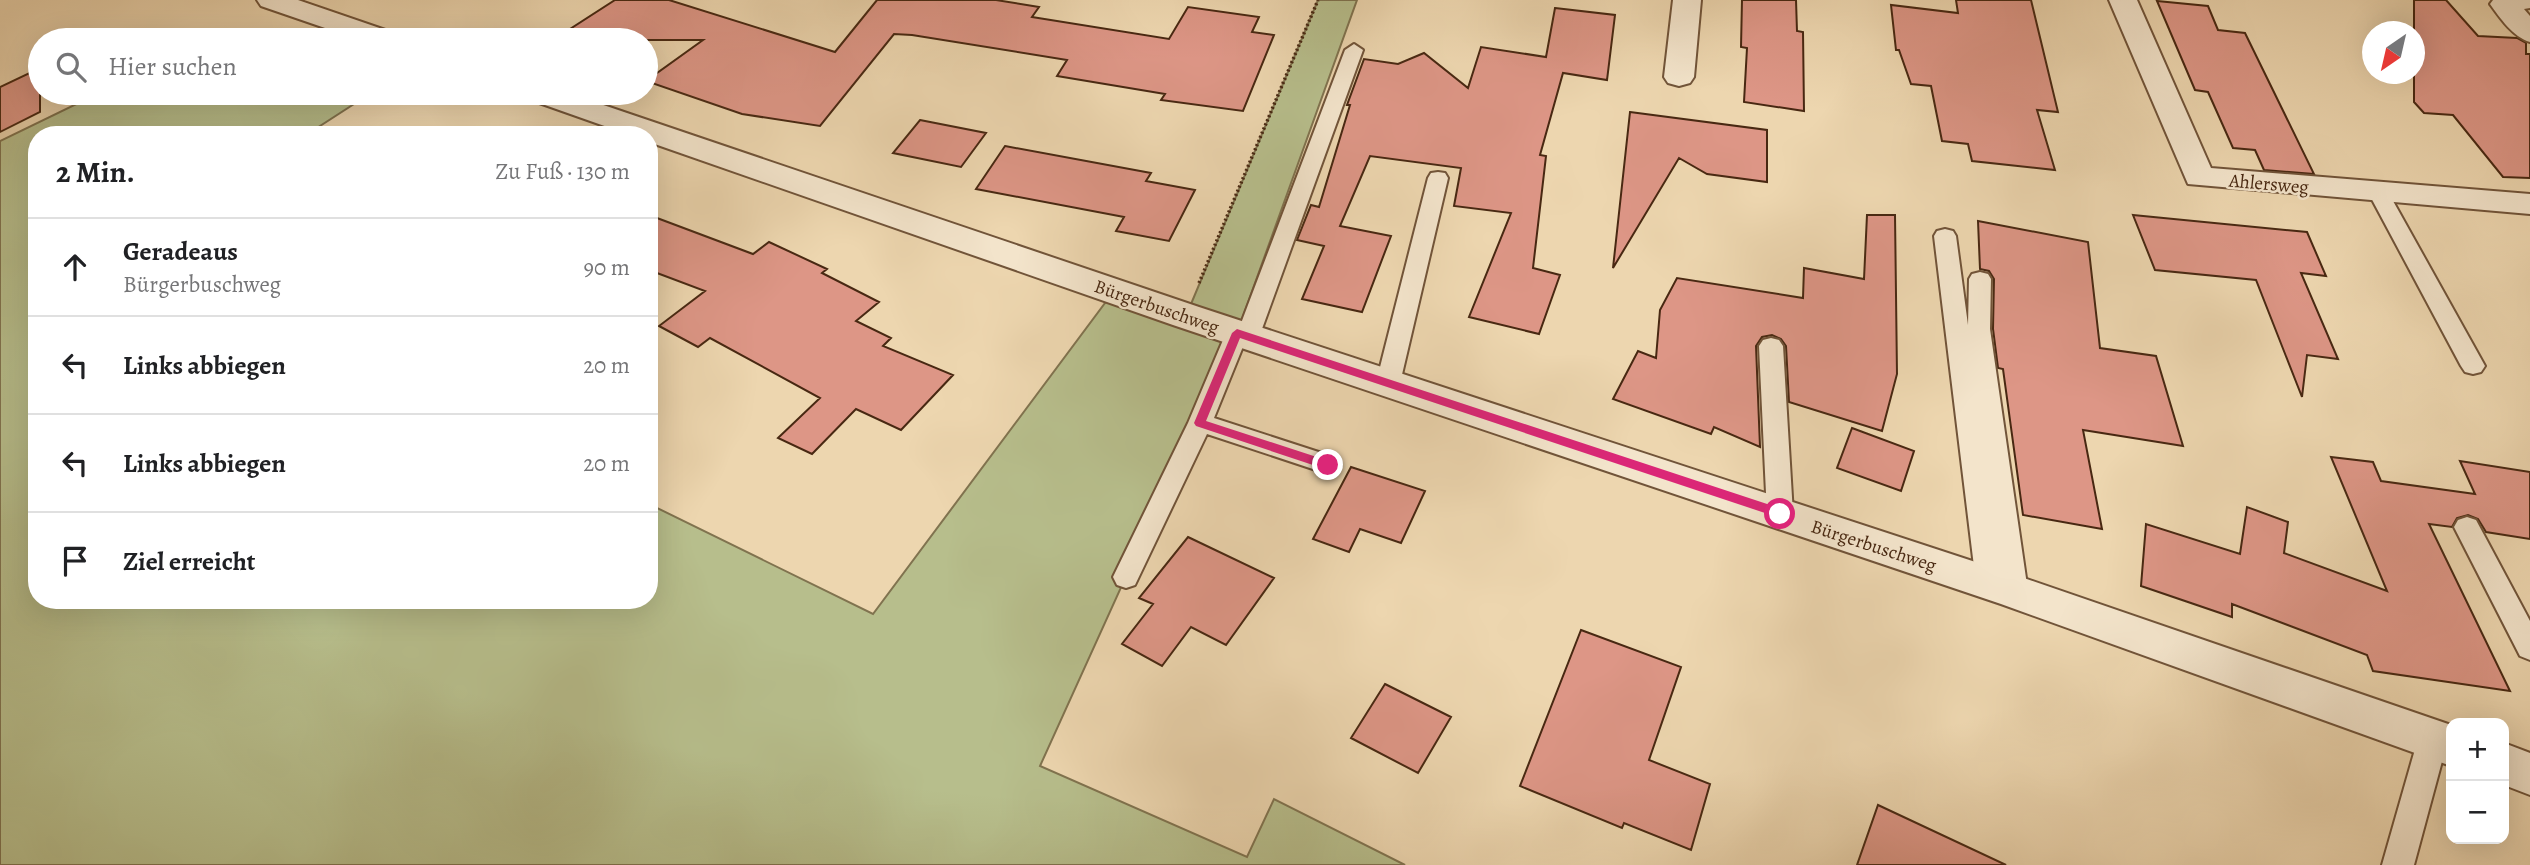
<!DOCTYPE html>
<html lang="de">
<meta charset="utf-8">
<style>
:root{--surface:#fff;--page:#f2f2f2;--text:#202124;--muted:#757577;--line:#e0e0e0}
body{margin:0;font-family:Alegreya,serif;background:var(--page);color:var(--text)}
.controls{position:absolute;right:21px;bottom:21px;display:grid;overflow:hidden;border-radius:14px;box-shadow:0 7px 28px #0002}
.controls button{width:63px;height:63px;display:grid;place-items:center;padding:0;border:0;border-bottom:2px solid var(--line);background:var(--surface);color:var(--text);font:35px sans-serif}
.compass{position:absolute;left:2362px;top:21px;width:63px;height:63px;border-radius:50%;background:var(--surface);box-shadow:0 7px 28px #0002;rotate:214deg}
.stop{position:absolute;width:21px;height:21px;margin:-16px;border:5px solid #db2777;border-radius:50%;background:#fff}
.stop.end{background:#db2777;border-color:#fff;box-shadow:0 2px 7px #0008}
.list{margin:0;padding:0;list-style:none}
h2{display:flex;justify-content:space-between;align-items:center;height:91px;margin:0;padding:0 28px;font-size:30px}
h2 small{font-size:23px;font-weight:400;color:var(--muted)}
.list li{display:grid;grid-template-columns:46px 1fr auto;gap:21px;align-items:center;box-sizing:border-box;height:98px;padding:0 28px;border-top:2px solid var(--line)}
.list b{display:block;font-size:26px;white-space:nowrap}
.list p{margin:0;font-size:23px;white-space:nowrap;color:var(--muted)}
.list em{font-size:23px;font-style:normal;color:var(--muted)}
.icon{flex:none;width:38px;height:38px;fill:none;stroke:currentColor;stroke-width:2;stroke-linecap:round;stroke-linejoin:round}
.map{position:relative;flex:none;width:2530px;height:865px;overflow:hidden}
.search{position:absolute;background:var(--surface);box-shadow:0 7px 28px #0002;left:28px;top:28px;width:630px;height:77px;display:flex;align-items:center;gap:18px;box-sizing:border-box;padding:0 24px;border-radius:38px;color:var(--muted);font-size:26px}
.panel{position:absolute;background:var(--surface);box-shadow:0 7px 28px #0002;left:28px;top:126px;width:630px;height:483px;border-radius:28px}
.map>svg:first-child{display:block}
.green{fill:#b7be8c;stroke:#80734f;stroke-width:2}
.building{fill:#dd9686;stroke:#482812;stroke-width:2}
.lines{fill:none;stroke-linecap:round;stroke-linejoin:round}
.service-casing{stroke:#715439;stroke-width:4}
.minor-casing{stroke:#715439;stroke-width:4}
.path{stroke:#482812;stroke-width:3.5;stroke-dasharray:2 2.5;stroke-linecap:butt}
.service{fill:#f3e4cb;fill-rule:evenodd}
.minor{fill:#f3e4cb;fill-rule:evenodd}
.route{fill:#db2777}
.labels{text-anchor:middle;stroke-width:5;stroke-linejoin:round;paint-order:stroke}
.street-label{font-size:19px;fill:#482812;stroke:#f3e4cb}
</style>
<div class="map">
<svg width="2530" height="865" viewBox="0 0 2530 865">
<rect width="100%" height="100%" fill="#edd6af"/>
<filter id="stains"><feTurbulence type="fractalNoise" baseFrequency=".00286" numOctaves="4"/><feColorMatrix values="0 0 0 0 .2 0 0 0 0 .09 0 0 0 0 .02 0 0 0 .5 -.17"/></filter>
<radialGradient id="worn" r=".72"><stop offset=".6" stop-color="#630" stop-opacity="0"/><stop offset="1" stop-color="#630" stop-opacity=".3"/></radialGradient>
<!-- green -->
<path class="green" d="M1318,0h39l-120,333 -51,-17z
M99,93h272l-65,42h-269v465h612v-96l224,110 241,-323 121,45 -195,430 207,91 27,-58 131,66h-1405v-724z"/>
<!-- building -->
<path class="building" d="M615,0h54l166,52 42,-52h119l43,7 -7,10 137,22 19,-32 71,10 -7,15 22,3 -31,76 -82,-11 4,-6 -108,-18 10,-16 -155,-25 -18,-1 -74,92 -78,-12 -96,-33 57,-41h-150z
M1742,0h54l1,31 6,1 1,79 -60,-9 3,-54 -6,-1z
M1956,0h75l27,112 -21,-2 18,60 -83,-9 -4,-17 -26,-3 -11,-55 -20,-2 -12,-34h-3l-5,-45 67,8z
M2414,0h32l32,36 39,2 9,5v11h4v124l-27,-1 -50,-62 -29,-2 -10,-11z
M2157,1l51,5 10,24 27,3 69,141 -50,-4 -9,-20 -22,-2 -25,-56 -13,-2z
M1555,8l60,7 -8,65 -44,-7 -23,82 6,1 -13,112 27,7 -21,59 -70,-17 42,-104 -57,-7 7,-38 -91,-12 -30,70 51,10 -29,76 -60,-13 22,-53 -27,-6 14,-35 8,2 31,-102h-3l17,-46 34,5 26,-11 44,35 13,-41 65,10z
M40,68v44l-40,20v-45z
M1630,112l137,18v52l-60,-8 -28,-16 -66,110z
M920,120l66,13 -25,34 -68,-14z
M1005,146l146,27 -5,8 49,9 -26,51 -53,-10 8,-14 -148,-28z
M649,215l104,39 16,-12 58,27 -5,4 57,29 -23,19 35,17 -8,8 70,29 -52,55 -45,-21 -44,45 -34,-16 42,-40 -110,-60 -12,9 -39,-21 46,-35 -56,-21z
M1867,215h28l2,159 -15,57 -93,-29 -3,-56 -5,-7 -9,-4 -10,2 -6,9 4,101 -46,-20 -3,7 -98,-35 25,-48 18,7 4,-48 17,-32 126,20 1,-30 60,11z
M2133,215l174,17 19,44 -25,-3 37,86 -31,-4 -5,42 -46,-117 -101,-10z
M1978,221l110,21 12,106 56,8 27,90 -100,-16 19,99 -79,-14 -20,-146 -5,-1 -5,-39 1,-50 -5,-8 -9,-2z
M1852,428l62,23 -13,40 -64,-23z
M2331,457l42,5 8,19 94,13 -15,-33 70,11v67l-44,-7 -8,-13 -10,-4 -11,3 -5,9 -23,-3 81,167 -137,-20 -6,-16 -135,-51v13l-91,-31 5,-62 94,30 7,-47 41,15 -4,31 103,38z
M1351,467l74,24 -24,52 -41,-14 -11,23 -36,-13z
M1188,537l86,41 -48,67 -35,-18 -29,39 -40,-22 31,-40 -14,-6z
M1581,630l100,37 -32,93 61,24 -19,66 -67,-27 -2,5 -102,-42z
M1385,684l66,33 -33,56 -67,-35z
M1878,805l128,60h-149z"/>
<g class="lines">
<defs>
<path id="service" d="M1354,44l9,6 -104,287 -4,6 -11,1 -30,74 123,40 4,7 -4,7 -9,2 -121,-40 -72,151 -9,3 -9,-3 -4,-8 75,-154 38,-90 3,-6 11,-1 105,-276z
M1438,172l7,1 3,5 -48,205 -4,6 -8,3 -8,-3 -4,-6 52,-205 3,-5z
M2378,185l7,2 3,5 97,174 -4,6 -8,2 -8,-2 -4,-6 -93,-174 3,-5z
M1945,229l8,2 3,5 12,89 1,-46 3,-5 8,-2 8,2 3,5 -1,50 38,263 -3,8 -10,3 -10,-3 -4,-14 -3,5 -9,3 -9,-3 -4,-8 -42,-347 3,-5z
M1771,338l8,2 4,6 10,168 -4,7 -9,3 -9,-3 -4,-7 -8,-168 4,-6z
M2467,517l9,3 54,101v39l-10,-4 -66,-129 4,-7z
M2433,726l10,4 5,9 -34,126h-32l36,-126 5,-9z"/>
<path id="minor" d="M257,0h41l99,34 4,6h-41l-99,-34z
M1673,0h28l-7,77 -4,6 -11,3 -11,-3 -4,-6z
M2109,0h28l74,168 319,26v20l-342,-30z
M2493,0h37v8l-6,1 6,7v26c-17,-5 -30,-24 -40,-38z
M524,93h44l631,214 816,268 436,150v41l-450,-162 -828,-279 -524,-183v-7h-19l-102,-36z
M2504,743l26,10v42l-26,-10z"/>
</defs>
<!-- service casing -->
<use href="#service" class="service-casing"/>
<!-- minor casing -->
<use href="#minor" class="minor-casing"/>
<!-- path -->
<path class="path" d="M1199,283l119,-283"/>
<!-- service -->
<use href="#service" class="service"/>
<!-- minor -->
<use href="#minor" class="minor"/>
</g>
<!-- route -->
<path class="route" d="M1237,329l548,181 1,4 -6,4 -540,-180 -34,83 126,41 1,3 -5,5 -132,-44 -2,-3 38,-90z"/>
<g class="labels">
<!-- street labels -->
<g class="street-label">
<text transform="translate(2269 183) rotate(5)" y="7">Ahlersweg</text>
<text transform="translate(1157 306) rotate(19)" y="7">Bürgerbuschweg</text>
<text transform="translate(1874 545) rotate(18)" y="7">Bürgerbuschweg</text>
</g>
</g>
<rect width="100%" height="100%" filter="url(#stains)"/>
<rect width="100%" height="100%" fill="url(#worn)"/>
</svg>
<div class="controls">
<button>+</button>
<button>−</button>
</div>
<svg class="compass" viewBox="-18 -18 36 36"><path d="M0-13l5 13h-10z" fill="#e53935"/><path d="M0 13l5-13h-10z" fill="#757577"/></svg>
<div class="stop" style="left:1780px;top:514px"></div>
<div class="stop end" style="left:1328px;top:465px"></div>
<div class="search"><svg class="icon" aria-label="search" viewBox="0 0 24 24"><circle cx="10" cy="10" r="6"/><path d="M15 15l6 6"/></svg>Hier suchen</div>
<section class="panel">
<h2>2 Min.<small>Zu Fuß · 130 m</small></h2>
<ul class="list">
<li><svg class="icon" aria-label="ahead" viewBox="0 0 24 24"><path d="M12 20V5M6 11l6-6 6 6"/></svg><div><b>Geradeaus</b><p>Bürgerbuschweg</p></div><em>90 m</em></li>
<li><svg class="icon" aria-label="left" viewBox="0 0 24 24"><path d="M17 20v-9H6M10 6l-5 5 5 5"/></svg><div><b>Links abbiegen</b></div><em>20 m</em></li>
<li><svg class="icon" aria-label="left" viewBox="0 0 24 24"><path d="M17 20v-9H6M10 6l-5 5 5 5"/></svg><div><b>Links abbiegen</b></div><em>20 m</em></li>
<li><svg class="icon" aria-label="arrive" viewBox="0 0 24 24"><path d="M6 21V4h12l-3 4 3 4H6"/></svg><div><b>Ziel erreicht</b></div></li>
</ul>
</section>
</div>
